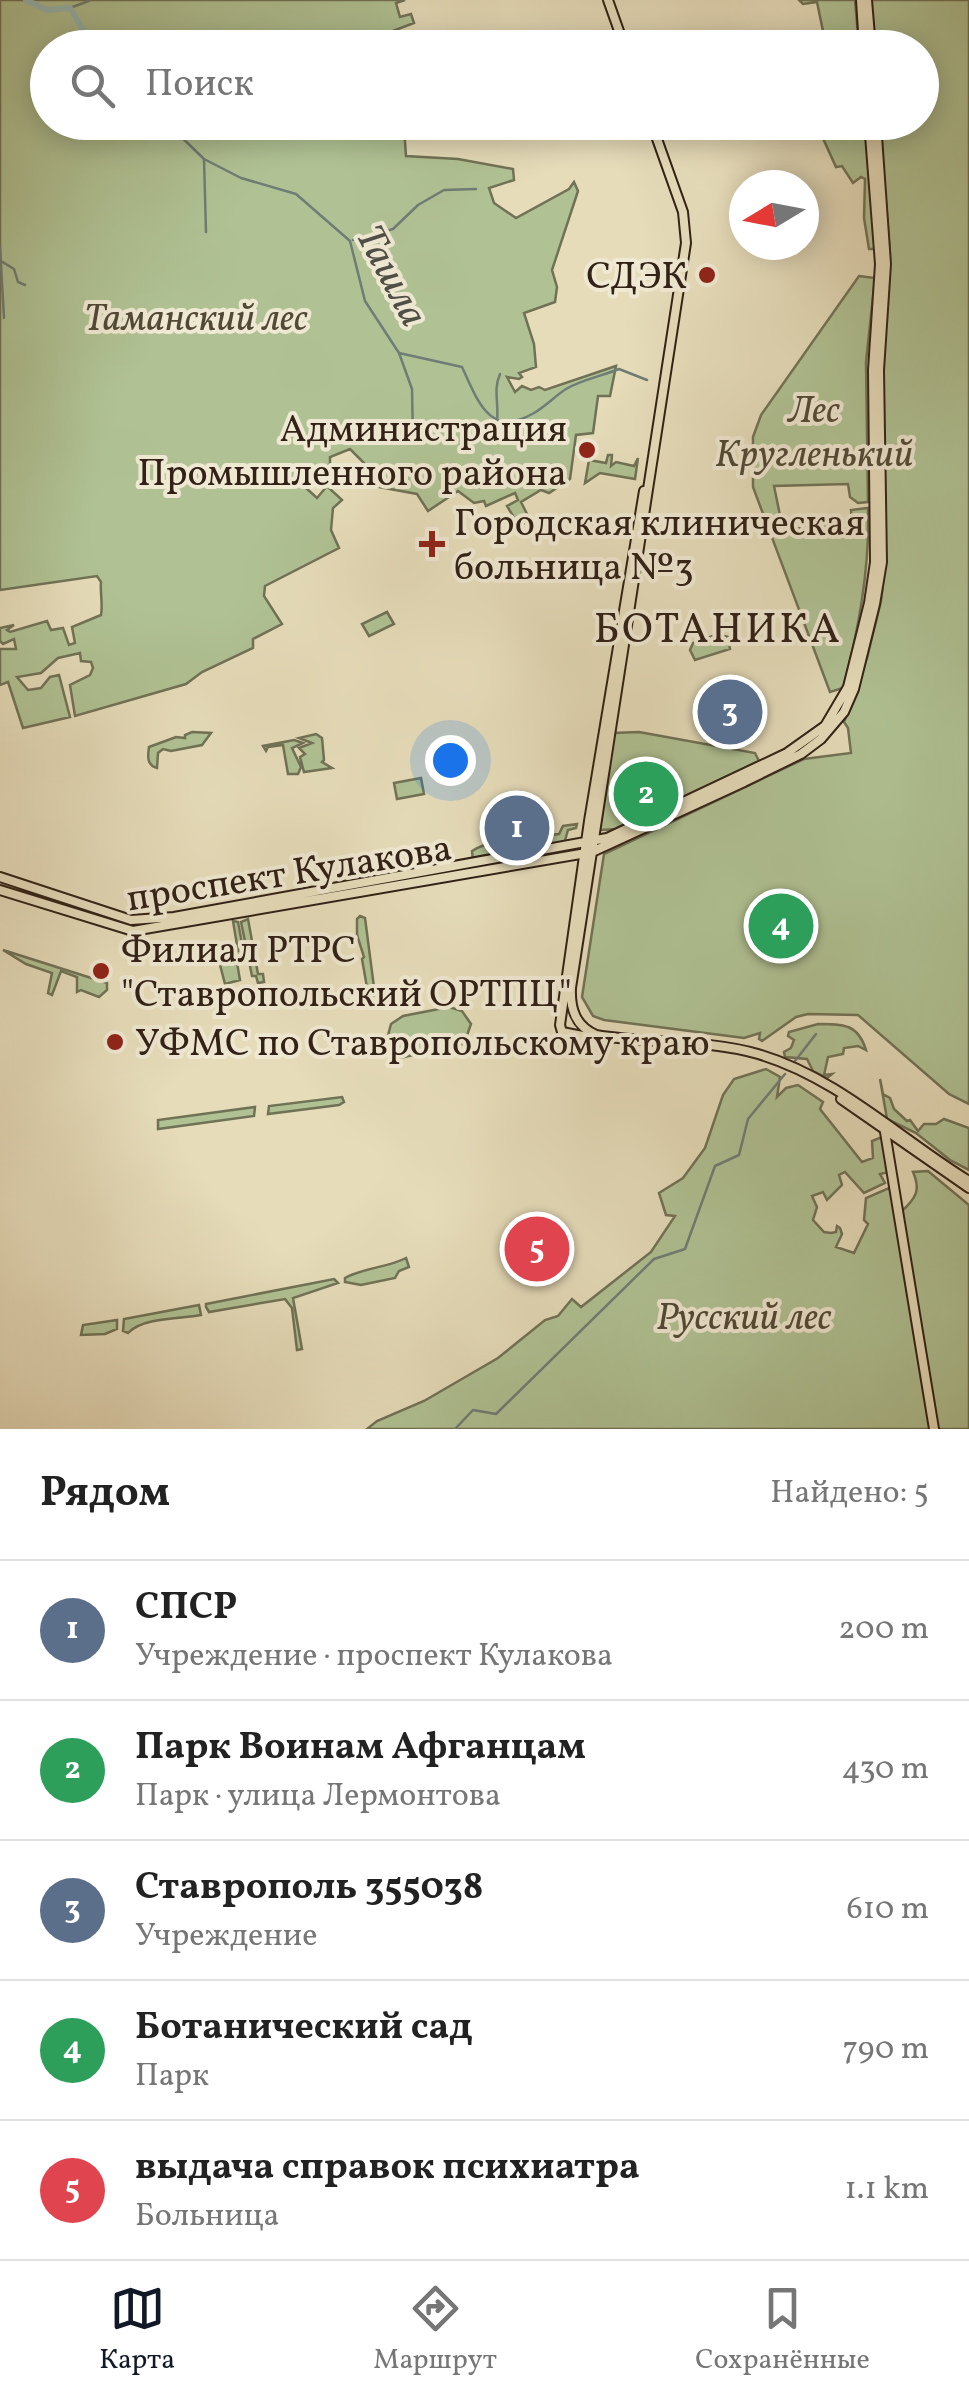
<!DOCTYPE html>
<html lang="ru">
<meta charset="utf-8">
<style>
:root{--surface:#fff;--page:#f2f2f2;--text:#222;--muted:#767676;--line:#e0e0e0;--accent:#111827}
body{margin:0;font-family:Vollkorn,serif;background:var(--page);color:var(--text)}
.compass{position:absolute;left:729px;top:170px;width:90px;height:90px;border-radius:50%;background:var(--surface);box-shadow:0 5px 25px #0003;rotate:260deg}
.you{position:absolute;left:450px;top:760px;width:35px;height:35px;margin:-25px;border:8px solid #fff;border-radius:50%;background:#1a73e8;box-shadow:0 0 0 15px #1a73e833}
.badge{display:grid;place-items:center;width:65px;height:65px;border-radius:50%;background:var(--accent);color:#fff;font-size:32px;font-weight:700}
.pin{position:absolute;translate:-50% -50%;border:5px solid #fff;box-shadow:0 2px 10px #0006}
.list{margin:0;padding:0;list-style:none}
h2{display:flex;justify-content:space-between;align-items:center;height:130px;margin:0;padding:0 40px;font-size:42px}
h2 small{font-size:32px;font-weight:400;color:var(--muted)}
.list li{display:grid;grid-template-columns:65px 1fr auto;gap:30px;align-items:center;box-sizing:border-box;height:140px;padding:0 40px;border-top:2px solid var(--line)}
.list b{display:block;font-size:38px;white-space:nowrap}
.list p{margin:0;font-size:32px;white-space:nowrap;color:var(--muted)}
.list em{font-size:32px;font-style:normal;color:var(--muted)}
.icon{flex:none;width:55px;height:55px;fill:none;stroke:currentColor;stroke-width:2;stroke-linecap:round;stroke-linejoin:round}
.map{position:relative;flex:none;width:969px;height:1429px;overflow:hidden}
.search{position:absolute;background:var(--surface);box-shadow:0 5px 25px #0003;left:30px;right:30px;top:30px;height:110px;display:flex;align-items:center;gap:25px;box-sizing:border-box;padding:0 35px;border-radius:55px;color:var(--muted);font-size:38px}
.sheet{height:830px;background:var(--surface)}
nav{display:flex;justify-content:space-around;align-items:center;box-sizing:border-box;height:140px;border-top:2px solid var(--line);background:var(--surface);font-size:28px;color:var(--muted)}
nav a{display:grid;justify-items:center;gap:5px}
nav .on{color:var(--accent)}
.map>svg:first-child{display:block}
.green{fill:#b0c294;stroke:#707255;stroke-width:2.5}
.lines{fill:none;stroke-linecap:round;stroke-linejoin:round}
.stream{stroke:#6e7d76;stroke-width:2.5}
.river{stroke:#97bab6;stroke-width:6}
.major-casing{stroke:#312116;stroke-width:12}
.major{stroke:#e6dcba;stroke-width:8}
.poi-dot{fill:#8f2418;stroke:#efe8d2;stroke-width:4}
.labels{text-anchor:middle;stroke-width:8;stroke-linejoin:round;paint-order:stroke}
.poi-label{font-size:38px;fill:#312116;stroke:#efe8d2;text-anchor:start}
.park-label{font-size:38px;font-style:italic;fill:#514936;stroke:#efe8d2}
.street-label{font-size:38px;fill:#312116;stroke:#efe8d2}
.water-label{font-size:40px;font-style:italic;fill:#504f46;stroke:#efe8d2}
.quarter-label{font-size:42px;letter-spacing:2.5px;fill:#312116;stroke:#efe8d2}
</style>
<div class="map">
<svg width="969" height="1429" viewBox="0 0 969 1429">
<rect width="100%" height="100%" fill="#e6dcba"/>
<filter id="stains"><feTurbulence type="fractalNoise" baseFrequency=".002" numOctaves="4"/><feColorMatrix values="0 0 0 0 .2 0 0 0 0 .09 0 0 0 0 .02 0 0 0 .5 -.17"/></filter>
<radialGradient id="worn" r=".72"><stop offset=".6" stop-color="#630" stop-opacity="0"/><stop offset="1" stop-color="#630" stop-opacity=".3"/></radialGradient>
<!-- green -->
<path class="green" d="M0,0h405l-9,3 4,14 11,-3 3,9 -24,9 4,15 -346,1v74l371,1 -15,5 2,28 52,3 55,10 1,11 -25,8 5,15 22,15 53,-29 5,-7 4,9 -26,79 5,17 -2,15 -31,11 10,31 2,23 -17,6 3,4 -3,2 -12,-2 8,15 7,-6 9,4 8,-3 6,3 71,-24 -6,30h-12l-5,37 -17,2 -6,44 -21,14 -8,-3 -20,12 9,18 -11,6 -12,-20 11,-6 -3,-7 -29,13 -2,-5 -10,2 -16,-12 -30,20 -11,-17 -44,-8 -9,-23 -14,-14 -20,8v7l-26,17 2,7 11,10 10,-12 15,14 -9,8 -2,22 8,18 -74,38 -1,10 18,28 -29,15v9l-51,24 -16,12 -111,32 -5,-31 20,-10 3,-7 -2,-6 -10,-1 -1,-8 -22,5 -17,15 -24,4 11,13 13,-2 9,-11 9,-2 11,42 -47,11 -15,-46 -8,3v-36h16l-2,-10 -11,5 -3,-3v-13l14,-3 -7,5 3,2 37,-11 4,9 12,-2 6,17 6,-2 -3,-16 29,-12c2,-11 -1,-22 0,-33l-4,-6 -97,14z
M799,0h56l4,47h-55l-2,-6 21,-10 -6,-29 -14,2z
M870,0h99v1104l-20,-10 -91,-79 -50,-1 -12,3 -34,24 -3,-2 1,-6 -16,5 -140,-18 -11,-4 -11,-19 22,-143 200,-95 47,-6 -3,-25 -4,-6 23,-64 14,-57 4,-35 -3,-197 8,-115 -10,-131 42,-1v-74l-48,-1z
M816,123h49l10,126h-6l-5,-31 1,-39 -4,-2 -8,6 -11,-17 -6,1z
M859,276l16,2 -9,84 2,140 -10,1 -8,-6 -2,-13 -74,2 9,44 69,-8 -1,-12 17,-2c2,62 -9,121 -25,180l-13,4 -77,-205v-50l8,-22z
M608,455h4l-1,11 5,-4 18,4 4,-8 -3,21 -35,-6 -15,10 4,-23 17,3z
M387,612l7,12 -25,12 -7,-12z
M718,634l10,3 2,12 -35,11 -5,-10 3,-7z
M192,732l19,1 -9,12 -31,6 -8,-2 -5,4 -1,15c-11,-3 -9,-13 -8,-21l27,-10 9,1v-3z
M639,732l116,21 4,8 -142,68 -16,1 -4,-3 16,-94z
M316,734l6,4 2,22 -2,2 10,6 -28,4 -4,-15 5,-3 -6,-6 13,-5 -13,-5z
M294,740l9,3 -11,5 9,19 -3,7h-10l-5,-29 -15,2 -2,4 -3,-5z
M421,778l3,16 -27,5 -3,-16z
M577,824l-1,4 -8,2 -4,14 -91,17 -1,-10c21,-14 60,-13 87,-17l4,-8z
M576,847v4l-381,67 -1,-4z
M24,889l105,33 2,5 -109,-33z
M360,916l5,2 10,77 -6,4 -7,-40 2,-2 -7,-22v-16z
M248,919l10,55h5l1,8 -6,1 -2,-7h-4l-11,-54z
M233,921l5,1 6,32 -8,3 4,23 -15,4 -7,-27 20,-6z
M3,950l104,33v7l-8,7 -18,-7 -4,2v-15l-16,-6 -9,24 -4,-2 4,-20 -26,-9z
M449,1007l13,4 9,13 -7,20 -69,15 -8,-20 4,-15 12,-8z
M818,1024c26,0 40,0 48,26l-8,-4 -14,2 -1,6 -15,3 -4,18 8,-1 -5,4 -14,-7 -6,-12 -22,-2 -1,-5 7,-4 3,-8 -6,-4 1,-4z
M766,1069l14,8 -3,20 9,-9 12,-3 25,17 -3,7 42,53 11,-4 -1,-17 10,-4 7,35 -9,2 5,9 -21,10 -19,-21 -6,3 3,10 -15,15 -4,-8 -11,4 5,11 -4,13 11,12 7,1 5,-1 1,-6 3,2 2,6 -6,13 18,6 14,-29 -4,-4 2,-22 23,-10 13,23c14,-13 19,-21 11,-39l15,-1 41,34v224h-602l10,-8 47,-20 74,-43 47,-38 13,-4 14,-17 9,8 70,-55 24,-36 -9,-1 -7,-22 24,-15 22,-30 18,-53 11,-16z
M880,1079l3,15 7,4 4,11 13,12 3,-1 8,11 6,-7h12l8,-5 25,9v42l-19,-10 -34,-27 -29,-14z
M342,1097l2,5 -5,3 -71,9 1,-8z
M255,1107l-1,9 -96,13v-9z
M406,1258l3,9 -10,4 -4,7 -34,7 -16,-3v-4c20,-11 42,-10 61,-20z
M334,1279l4,4 -45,15 9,51 -5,1 -5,-42 -7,-9 -76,13 -3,-5v-3z
M199,1305l2,10c-20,4 -58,2 -73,18l-5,-2 1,-12z
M117,1320v9l-12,5 -24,1 2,-10z"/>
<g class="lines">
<!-- stream -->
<path class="stream" d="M70,8l21,-8
M166,122l38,37 37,19 55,16 54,47 15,60 34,52 63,14c16,34 27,72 72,46 12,-7 21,-17 32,-24 15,-9 36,-13 53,-20l28,11
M204,159l2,73
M353,240l40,-11 25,-24 26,-15 32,-1
M0,247l4,71
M1,261l13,8 4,13 7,3
M399,353l13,36 1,51
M497,421c2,-18 -4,-31 3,-47
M795,1061l21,-27
M455,1429l18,-19 23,4 158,-155 31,-10 30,-83 24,-11 9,-36 37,-45"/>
<!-- river -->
<path class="river" d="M26,0l21,10 23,-2 20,33 12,-2v9"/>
<defs>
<path id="major" d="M608,0l17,48
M861,0l3,48
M867,0l4,48
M651,122l32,90 3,31 -115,745c-1,22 5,38 25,47 53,9 109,4 162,19 79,23 141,84 211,127
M0,877l131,43 43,-3 433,-79 180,-85 38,-27 23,-39 21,-84 6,-41 -2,-192 7,-106 -11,-142
M0,890l133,41 459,-79 152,-70 57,-28 20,-15 23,-27 10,-23 21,-85 7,-42 -3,-192 7,-106 -10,-142
M608,1041l-46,-9 -2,-7 29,-204 55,-330
M841,1099l128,89
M885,1132l49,297"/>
</defs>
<!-- major casing -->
<use href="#major" class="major-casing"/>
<!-- major -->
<use href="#major" class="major"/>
</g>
<!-- markers -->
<g class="poi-dot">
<circle cx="707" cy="275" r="10"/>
<circle cx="587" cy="450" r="10"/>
<path d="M427 529h10v10h10v10h-10v10h-10v-10h-10v-10h10z"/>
<circle cx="101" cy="971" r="10"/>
<circle cx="115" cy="1042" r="10"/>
</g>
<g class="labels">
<!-- poi labels -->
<g class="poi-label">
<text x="687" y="288" text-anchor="end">СДЭК</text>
<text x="567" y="441" text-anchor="end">Администрация<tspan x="567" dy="44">Промышленного района</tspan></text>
<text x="454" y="535">Городская клиническая<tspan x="454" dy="44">больница №3</tspan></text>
<text x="121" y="962">Филиал РТРС<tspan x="121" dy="44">"Ставропольский ОРТПЦ"</tspan></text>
<text x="135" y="1055">УФМС по Ставропольскому краю</text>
</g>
<!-- park labels -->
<g class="park-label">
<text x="196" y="330">Таманский лес</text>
<text x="814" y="422">Лес<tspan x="814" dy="44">Кругленький</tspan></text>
<text x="744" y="1329">Русский лес</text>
</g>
<!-- street labels -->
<g class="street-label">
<text transform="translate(289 872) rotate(-9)" y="13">проспект Кулакова</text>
</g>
<!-- water labels -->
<g class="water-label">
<text transform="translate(393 275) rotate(62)" y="14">Ташла</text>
</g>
<!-- quarter labels -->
<g class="quarter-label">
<text x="718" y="642">БОТАНИКА</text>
</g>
</g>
<rect width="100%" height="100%" filter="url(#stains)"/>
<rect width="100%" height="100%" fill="url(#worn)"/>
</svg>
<svg class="compass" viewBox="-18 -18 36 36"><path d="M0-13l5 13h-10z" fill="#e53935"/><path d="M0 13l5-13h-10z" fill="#767676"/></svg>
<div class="you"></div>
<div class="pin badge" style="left:517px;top:828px;background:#5c6f8a">1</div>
<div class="pin badge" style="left:646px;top:794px;background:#2e9e5b">2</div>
<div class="pin badge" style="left:730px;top:712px;background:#5c6f8a">3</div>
<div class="pin badge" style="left:781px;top:926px;background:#2e9e5b">4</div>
<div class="pin badge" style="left:537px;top:1249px;background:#e0444e">5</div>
<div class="search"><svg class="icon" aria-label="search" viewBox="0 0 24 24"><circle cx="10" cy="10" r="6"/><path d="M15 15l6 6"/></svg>Поиск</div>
</div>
<section class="sheet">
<h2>Рядом<small>Найдено: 5</small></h2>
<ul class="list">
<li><span class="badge" style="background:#5c6f8a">1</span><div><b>СПСР</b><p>Учреждение · проспект Кулакова</p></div><em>200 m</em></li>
<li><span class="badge" style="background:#2e9e5b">2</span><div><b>Парк Воинам Афганцам</b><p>Парк · улица Лермонтова</p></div><em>430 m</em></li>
<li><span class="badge" style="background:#5c6f8a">3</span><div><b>Ставрополь 355038</b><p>Учреждение</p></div><em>610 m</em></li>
<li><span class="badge" style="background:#2e9e5b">4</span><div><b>Ботанический сад</b><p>Парк</p></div><em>790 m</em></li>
<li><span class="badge" style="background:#e0444e">5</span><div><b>выдача справок психиатра</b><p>Больница</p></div><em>1.1 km</em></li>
</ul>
</section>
<nav>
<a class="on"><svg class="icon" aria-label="map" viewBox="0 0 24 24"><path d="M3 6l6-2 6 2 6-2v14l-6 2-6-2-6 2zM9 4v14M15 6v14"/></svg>Карта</a>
<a><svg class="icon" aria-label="directions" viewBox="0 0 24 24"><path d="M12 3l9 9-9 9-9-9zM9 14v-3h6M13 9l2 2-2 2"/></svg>Маршрут</a>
<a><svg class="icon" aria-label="saved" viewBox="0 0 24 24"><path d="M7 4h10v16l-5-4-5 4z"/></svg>Сохранённые</a>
</nav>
